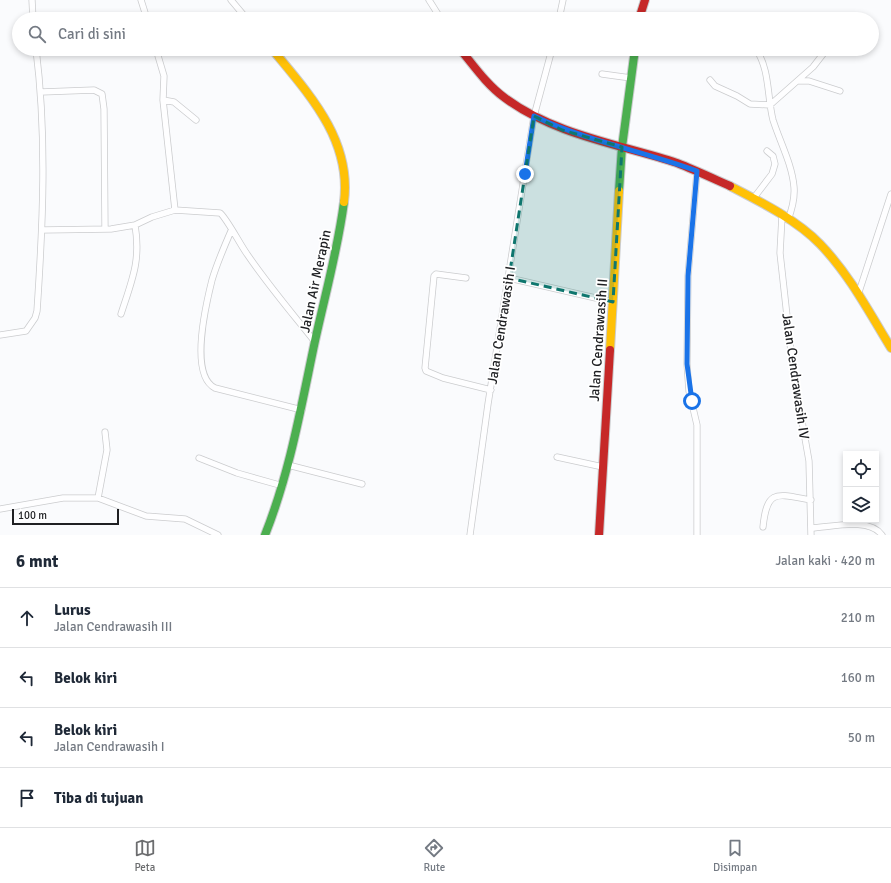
<!DOCTYPE html>
<html lang="id">
<meta charset="utf-8">
<style>
:root{--surface:#fff;--page:#f6f6f7;--text:#1f2937;--muted:#747a83;--line:#e0e1e3;--accent:#6c6d6f}
body{margin:0;font-family:Signika,sans-serif;background:var(--page);color:var(--text)}
.controls{position:absolute;right:12px;bottom:12px;display:grid;overflow:hidden;border-radius:0px;box-shadow:0 2px 6px #0003}
.controls button{width:36px;height:36px;display:grid;place-items:center;padding:0;border:0;border-bottom:1px solid var(--line);background:var(--surface);color:var(--text);font:20px sans-serif}
.scale{position:absolute;left:12px;bottom:10px;width:107px;box-sizing:border-box;padding-left:4px;border:2px solid #1f2023;border-top:0;font-size:11px;line-height:14px;white-space:nowrap;color:#1f2023;-webkit-text-stroke:3px #fff;paint-order:stroke}
.stop{position:absolute;width:12px;height:12px;margin:-9px;border:3px solid #1a73e8;border-radius:50%;background:#fff}
.stop.end{background:#1a73e8;border-color:#fff;box-shadow:0 1px 4px #0008}
.list{margin:0;padding:0;list-style:none}
h2{display:flex;justify-content:space-between;align-items:center;height:52px;margin:0;padding:0 16px;font-size:17px}
h2 small{font-size:13px;font-weight:400;color:var(--muted)}
.list li{display:grid;grid-template-columns:26px 1fr auto;gap:12px;align-items:center;box-sizing:border-box;height:60px;padding:0 16px;border-top:1px solid var(--line)}
.list b{display:block;font-size:15px;white-space:nowrap}
.list p{margin:0;font-size:13px;white-space:nowrap;color:var(--muted)}
.list em{font-size:13px;font-style:normal;color:var(--muted)}
.icon{flex:none;width:22px;height:22px;fill:none;stroke:currentColor;stroke-width:2;stroke-linecap:round;stroke-linejoin:round}
.map{position:relative;flex:none;width:891px;height:535px;overflow:hidden}
.search{position:absolute;background:var(--surface);box-shadow:0 2px 6px #0003;left:12px;right:12px;top:12px;height:44px;display:flex;align-items:center;gap:10px;box-sizing:border-box;padding:0 14px;border-radius:22px;color:var(--muted);font-size:15px}
.sheet{height:292px;background:var(--surface)}
nav{display:flex;justify-content:space-around;align-items:center;box-sizing:border-box;height:56px;border-top:1px solid var(--line);background:var(--surface);font-size:11px;color:var(--muted)}
nav a{display:grid;justify-items:center;gap:2px}
nav .on{color:var(--accent)}
.map>svg:first-child{display:block}
.lines{fill:none;stroke-linecap:round;stroke-linejoin:round}
.street-casing{stroke:#cbccce;stroke-width:7}
.fast-casing{stroke:#cbccce;stroke-width:10}
.slow-casing{stroke:#cbccce;stroke-width:10}
.jam-casing{stroke:#cbccce;stroke-width:10}
.street{stroke:#fefeff;stroke-width:5.5}
.fast{stroke:#4caf50;stroke-width:8}
.slow{stroke:#ffc107;stroke-width:8}
.jam{stroke:#c62828;stroke-width:8}
.route{stroke:#1a73e8;stroke-width:5}
.marked{fill:#0f766e;fill-opacity:0.2;stroke:#0f766e;stroke-width:3;stroke-dasharray:8 5;stroke-linejoin:round}
.labels{text-anchor:middle;stroke-width:3.5;stroke-linejoin:round;paint-order:stroke}
.street-label{font-size:14px;fill:#1f2023;stroke:#fff}
</style>
<div class="map">
<svg width="891" height="535" viewBox="0 0 891 535">
<rect width="100%" height="100%" fill="#fafbfd"/>
<g class="lines">
<defs>
<path id="street" d="M32,0l1,19
M141,0l6,19
M231,0l16,19
M429,0l12,19
M559,19l4,-19
M156,49l8,27 -1,24 12,110
M756,49c14,21 11,47 17,71 7,22 19,44 21,67 1,11 -2,22 -6,33
M602,74l29,4
M710,80l5,6 22,10 13,8 20,1 43,-38 14,-18
M799,81h10l31,10
M41,92l53,-2 8,4 2,15 1,120
M163,100l11,2 22,18
M697,171l-9,105 -1,88 2,27 8,34v110
M753,199l19,-25 3,-10 -2,-8 -6,-5
M782,216l-2,37 13,117 16,91 2,74
M42,230l69,-1 24,-4 17,-8 23,-7 45,3c6,4 21,33 27,41 21,31 45,59 68,88
M231,231c-7,16 -14,32 -19,49 -6,24 -23,95 3,108l87,22
M466,278l-30,-4 -2,2 -9,92 1,3 17,7 48,12
M509,278l104,24
M858,295l33,-101
M121,314c11,-34 20,-53 14,-89
M0,335l26,-4 9,-13 2,-7c6,-88 10,-174 -1,-262
M557,457l46,10
M199,458l38,15 46,13
M288,465l74,19
M98,498l9,-48 -2,-18
M0,509l63,-11h35l48,18 39,3 33,16
M763,527c4,-39 14,-33 48,-27
M811,528c21,-1 58,-11 71,7
M470,535l18,-131 39,-245 7,-43 18,-67"/>
<path id="fast" d="M619,191l3,-44 13,-98
M265,535c25,-63 36,-128 50,-194 10,-46 23,-92 29,-139"/>
<path id="slow" d="M272,49c37,45 80,91 72,153
M730,186c29,15 67,34 90,58 29,30 49,68 71,104
M610,350l9,-159"/>
<path id="jam" d="M639,19l6,-19
M460,49c14,17 27,36 45,49 50,37 114,46 172,65 18,7 35,15 53,23
M599,535l11,-185"/>
</defs>
<!-- street casing -->
<use href="#street" class="street-casing"/>
<!-- fast casing -->
<use href="#fast" class="fast-casing"/>
<!-- slow casing -->
<use href="#slow" class="slow-casing"/>
<!-- jam casing -->
<use href="#jam" class="jam-casing"/>
<!-- street -->
<use href="#street" class="street"/>
<!-- fast -->
<use href="#fast" class="fast"/>
<!-- slow -->
<use href="#slow" class="slow"/>
<!-- jam -->
<use href="#jam" class="jam"/>
</g>
<g class="lines">
<!-- route -->
<path class="route" d="M525,174l9,-58c52,25 109,35 163,55l-9,105 -1,88 5,37"/>
</g>
<!-- marked area -->
<path class="marked" d="M534,116l28,14 60,17 -9,155 -104,-24z"/>
<g class="labels">
<!-- street labels -->
<g class="street-label">
<text transform="translate(315 281) rotate(-78)" y="5">Jalan Air Merapin</text>
<text transform="translate(501 325) rotate(-81)" y="5">Jalan Cendrawasih I</text>
<text transform="translate(598 340) rotate(-86)" y="5">Jalan Cendrawasih II</text>
<text transform="translate(796 376) rotate(82)" y="5">Jalan Cendrawasih IV</text>
</g>
</g>
</svg>
<div class="controls">
<button><svg class="icon" aria-label="locate" viewBox="0 0 24 24"><circle cx="12" cy="12" r="6"/><path d="M12 2v4M12 18v4M2 12h4M18 12h4"/></svg></button>
<button><svg class="icon" aria-label="layers" viewBox="0 0 24 24"><path d="M12 4l9 5-9 5-9-5zM3 14l9 5 9-5"/></svg></button>
</div>
<div class="scale">100 m</div>
<div class="stop" style="left:692px;top:401px"></div>
<div class="stop end" style="left:525px;top:174px"></div>
<div class="search"><svg class="icon" aria-label="search" viewBox="0 0 24 24"><circle cx="10" cy="10" r="6"/><path d="M15 15l6 6"/></svg>Cari di sini</div>
</div>
<section class="sheet">
<h2>6 mnt<small>Jalan kaki · 420 m</small></h2>
<ul class="list">
<li><svg class="icon" aria-label="ahead" viewBox="0 0 24 24"><path d="M12 20V5M6 11l6-6 6 6"/></svg><div><b>Lurus</b><p>Jalan Cendrawasih III</p></div><em>210 m</em></li>
<li><svg class="icon" aria-label="left" viewBox="0 0 24 24"><path d="M17 20v-9H6M10 6l-5 5 5 5"/></svg><div><b>Belok kiri</b></div><em>160 m</em></li>
<li><svg class="icon" aria-label="left" viewBox="0 0 24 24"><path d="M17 20v-9H6M10 6l-5 5 5 5"/></svg><div><b>Belok kiri</b><p>Jalan Cendrawasih I</p></div><em>50 m</em></li>
<li><svg class="icon" aria-label="arrive" viewBox="0 0 24 24"><path d="M6 21V4h12l-3 4 3 4H6"/></svg><div><b>Tiba di tujuan</b></div></li>
</ul>
</section>
<nav>
<a class="on"><svg class="icon" aria-label="map" viewBox="0 0 24 24"><path d="M3 6l6-2 6 2 6-2v14l-6 2-6-2-6 2zM9 4v14M15 6v14"/></svg>Peta</a>
<a><svg class="icon" aria-label="directions" viewBox="0 0 24 24"><path d="M12 3l9 9-9 9-9-9zM9 14v-3h6M13 9l2 2-2 2"/></svg>Rute</a>
<a><svg class="icon" aria-label="saved" viewBox="0 0 24 24"><path d="M7 4h10v16l-5-4-5 4z"/></svg>Disimpan</a>
</nav>
